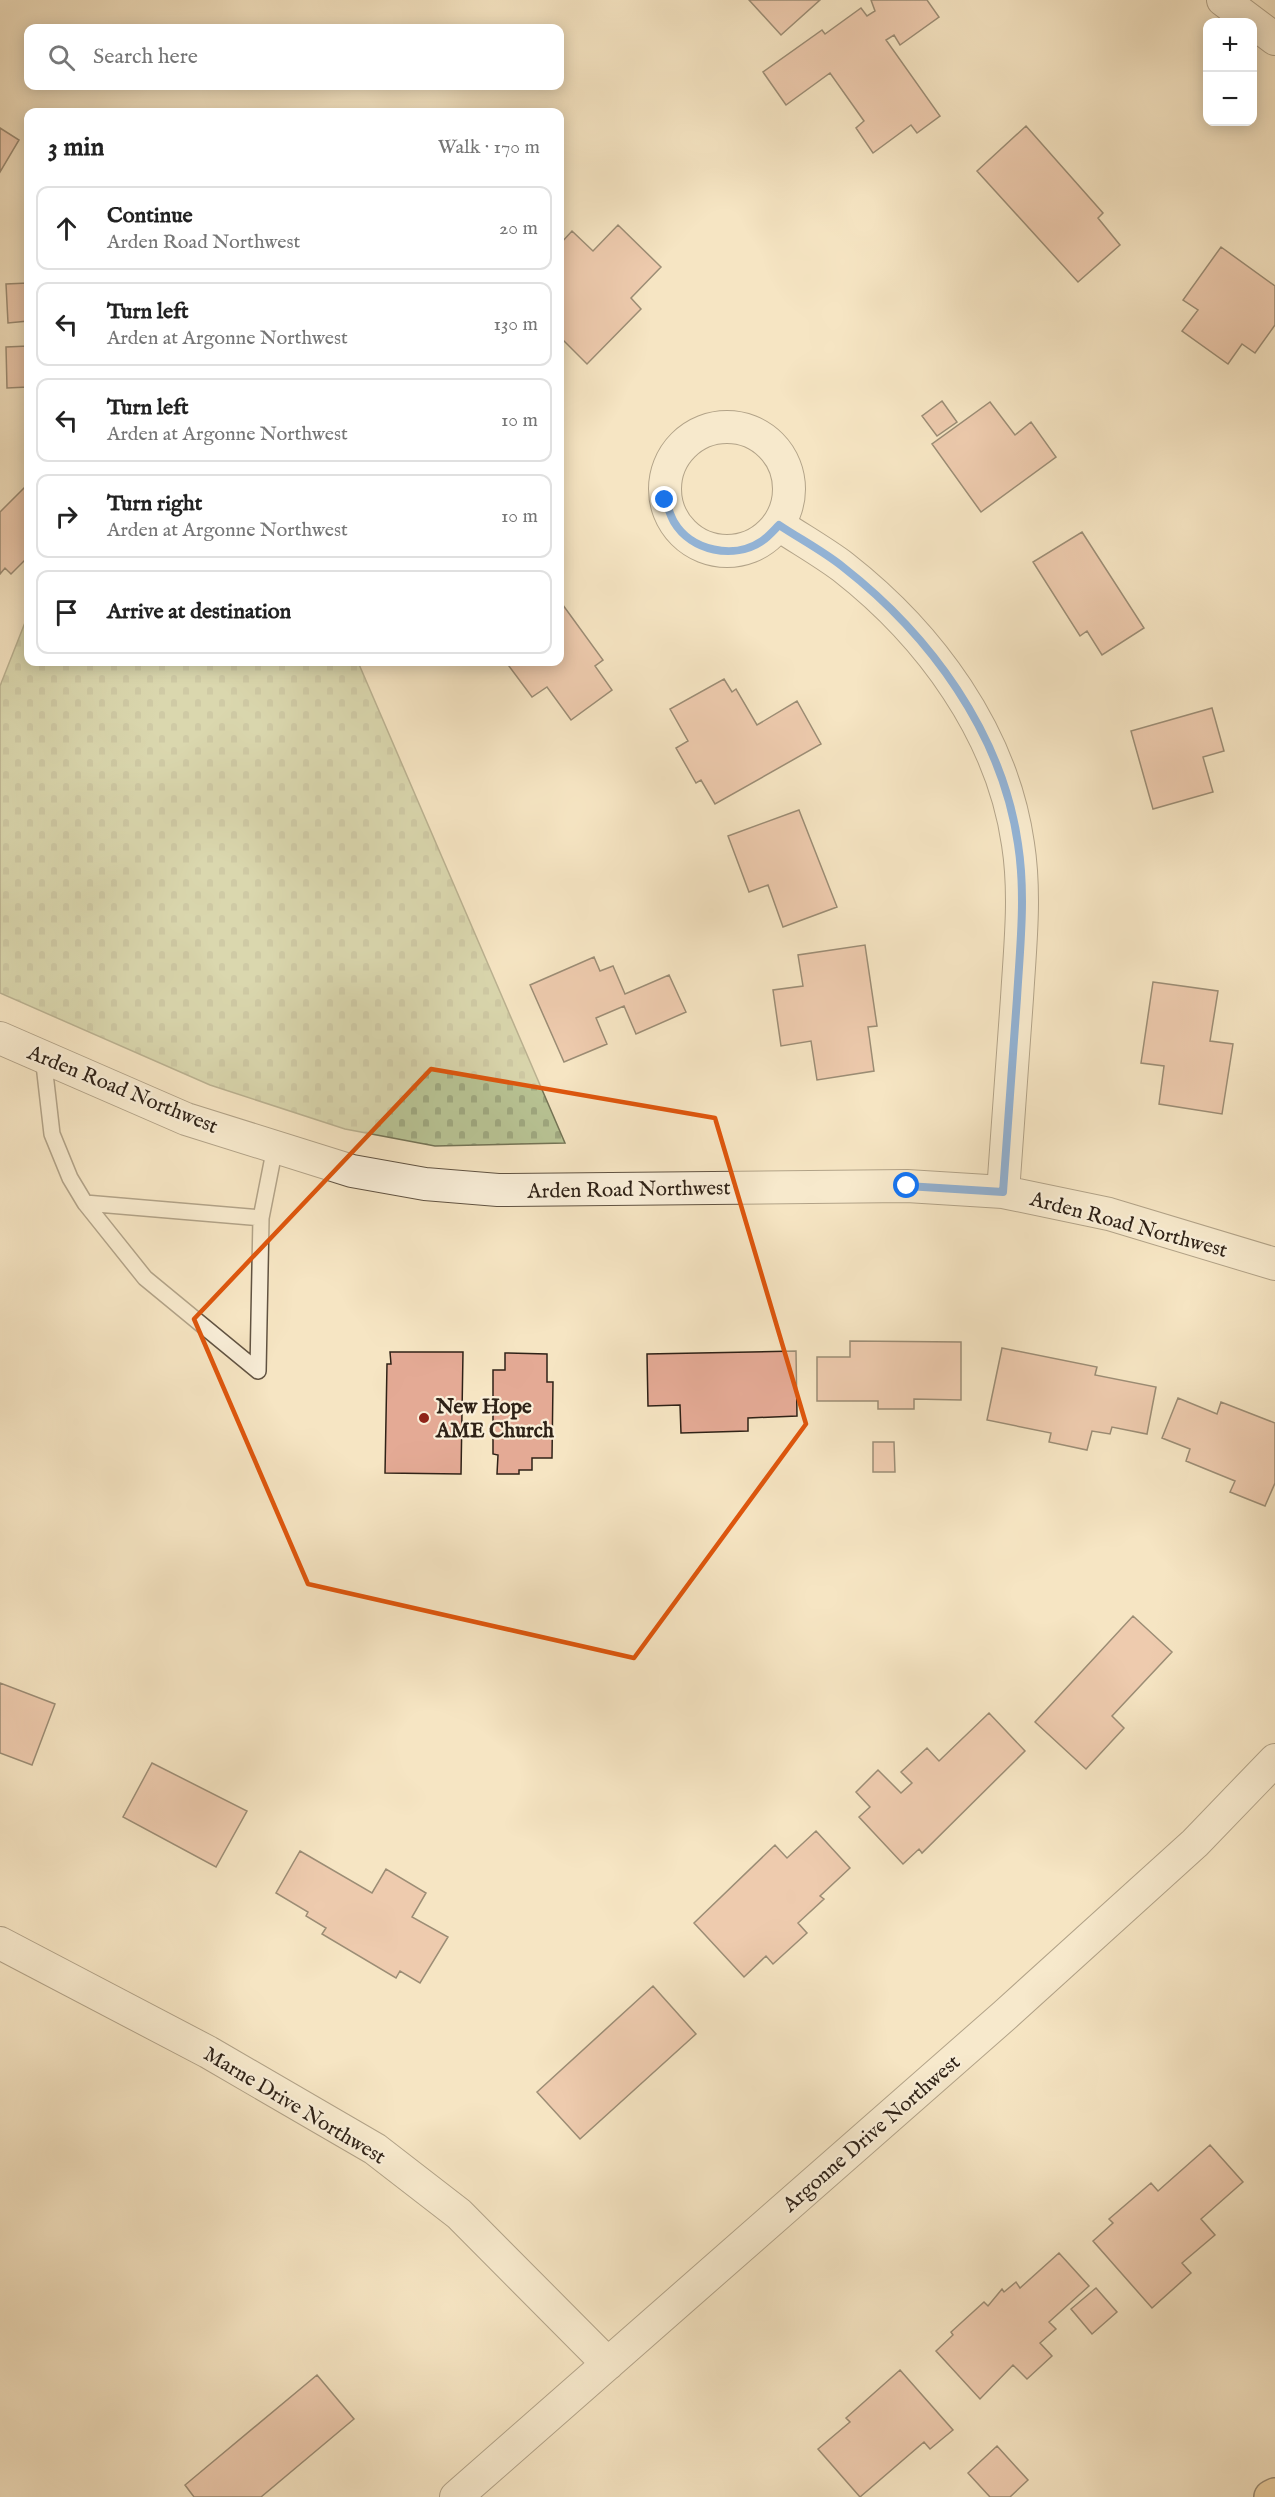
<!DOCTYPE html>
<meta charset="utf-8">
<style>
:root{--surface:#fff;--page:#f2f2f2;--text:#222;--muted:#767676;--line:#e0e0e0}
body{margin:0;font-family:"IM FELL English",serif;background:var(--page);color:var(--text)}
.controls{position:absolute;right:18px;top:18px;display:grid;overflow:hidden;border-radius:12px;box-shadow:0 3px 15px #0003}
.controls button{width:54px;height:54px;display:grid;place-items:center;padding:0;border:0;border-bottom:2px solid var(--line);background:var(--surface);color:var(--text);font:30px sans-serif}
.stop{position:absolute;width:18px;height:18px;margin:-14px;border:4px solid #1a73e8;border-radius:50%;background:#fff}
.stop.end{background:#1a73e8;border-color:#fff;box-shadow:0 2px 6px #0008}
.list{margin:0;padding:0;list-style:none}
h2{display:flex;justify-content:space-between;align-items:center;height:78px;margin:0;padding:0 24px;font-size:26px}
h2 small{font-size:20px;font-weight:400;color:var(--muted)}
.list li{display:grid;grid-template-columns:39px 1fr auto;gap:18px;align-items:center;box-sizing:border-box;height:84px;margin:0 12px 12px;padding:0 12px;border:2px solid var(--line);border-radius:12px}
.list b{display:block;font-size:22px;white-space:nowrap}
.list p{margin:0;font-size:20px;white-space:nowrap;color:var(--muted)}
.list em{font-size:20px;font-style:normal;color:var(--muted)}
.icon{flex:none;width:33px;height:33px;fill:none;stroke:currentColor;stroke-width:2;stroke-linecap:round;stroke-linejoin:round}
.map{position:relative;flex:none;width:1275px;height:2497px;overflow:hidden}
.search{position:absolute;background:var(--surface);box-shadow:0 3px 15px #0003;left:24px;top:24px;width:540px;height:66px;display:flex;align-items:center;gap:15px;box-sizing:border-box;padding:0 21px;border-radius:12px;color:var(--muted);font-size:22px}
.panel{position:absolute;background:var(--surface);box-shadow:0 3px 15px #0003;left:24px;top:108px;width:540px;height:558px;border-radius:12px}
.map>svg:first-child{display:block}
.cemetery{fill:url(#cemetery-stones);stroke:#747456;stroke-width:1.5}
.building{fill:#e4aa95;stroke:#2f2217;stroke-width:1.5}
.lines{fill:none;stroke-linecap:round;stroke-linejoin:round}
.service-casing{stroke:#615342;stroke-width:18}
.minor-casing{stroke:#615342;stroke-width:34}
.primary-casing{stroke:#2f2217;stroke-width:36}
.service{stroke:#f9eed8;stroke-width:15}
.minor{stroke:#f9eed8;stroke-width:32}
.primary{stroke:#ebc282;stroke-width:33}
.route{stroke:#1a73e8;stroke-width:8}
.marked{fill:none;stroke:#df560d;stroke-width:4.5;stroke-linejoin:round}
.poi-dot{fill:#8f2418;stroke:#f9eed8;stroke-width:2}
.labels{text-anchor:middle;stroke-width:4.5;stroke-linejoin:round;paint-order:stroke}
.street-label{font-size:21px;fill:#2f2217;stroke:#f9eed8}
.poi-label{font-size:21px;font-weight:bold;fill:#2f2217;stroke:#f9eed8;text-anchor:start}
</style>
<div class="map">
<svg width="1275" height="2497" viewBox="0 0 1275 2497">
<defs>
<pattern id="cemetery-stones" width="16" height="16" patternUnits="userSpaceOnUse" patternTransform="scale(1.5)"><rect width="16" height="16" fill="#b9c596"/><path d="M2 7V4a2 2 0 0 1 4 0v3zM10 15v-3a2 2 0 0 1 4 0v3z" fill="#9fa981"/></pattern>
</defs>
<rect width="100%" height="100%" fill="#f6e5c3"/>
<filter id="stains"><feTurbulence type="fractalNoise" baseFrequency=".00333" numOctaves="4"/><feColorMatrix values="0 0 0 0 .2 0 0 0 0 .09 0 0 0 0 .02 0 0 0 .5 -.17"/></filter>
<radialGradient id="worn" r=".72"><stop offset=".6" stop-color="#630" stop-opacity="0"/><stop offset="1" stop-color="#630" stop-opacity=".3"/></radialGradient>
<!-- cemetery -->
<path class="cemetery" d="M28,615v47h330l207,481 -130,3 -90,-17 -135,-44 -210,-92v-307z"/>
<!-- building -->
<path class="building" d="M749,0h71l-39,35z
M871,0h56l12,17 -39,28 -6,-10 -8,5 54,76 -23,17 -6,-8 -38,28 -17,-25 8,-7 -34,-48 -44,32 -23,-33 59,-42 3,4 36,-26 6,8 8,-5z
M1026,126l77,87 -5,5 22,27 -42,37 -101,-111z
M0,128l19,12 -19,32z
M618,225l43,42 -30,31 10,11 -54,55 -27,-27v-93l12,-13 21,20z
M1221,247l54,39v39l-20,28 -13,-9 -14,20 -46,-33 16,-21 -15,-10z
M28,283v38l-20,2 -2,-39z
M28,346v41l-21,1 -1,-41z
M942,401l15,21 -20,14 -15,-20z
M990,402l25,33 16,-13 25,35 -75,55 -49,-68z
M28,484v73l-17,17 -6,-6 -5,6v-62z
M1082,532l62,96 -42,27 -15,-24 -7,5 -47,-74z
M560,601l43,59 -8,6 17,24 -41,30 -24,-33 -15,10 -26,-35h54z
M724,679l8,13 4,-3 21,36 40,-24 24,43 -106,60 -14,-24 -5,3 -20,-35 12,-7 -18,-32z
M1212,708l12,43 -21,6 10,35 -60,17 -22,-78z
M799,810l38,97 -54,20 -15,-42 -19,7 -21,-56z
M865,945l12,81 -9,1 6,44 -57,9 -6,-39 -30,5 -8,-56 30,-4 -5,-31z
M594,957l6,14 13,-5 12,28 44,-19 17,37 -50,22 -12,-28 -28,12 11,26 -43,18 -34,-77z
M1153,982l65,9 -8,50 23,3 -11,70 -63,-10 5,-38 -23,-3z
M850,1341l111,1v58l-47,-1v10h-36v-8h-61v-44h33z
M1002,1348l95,19 -2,8 61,12 -9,47 -35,-7 -2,7 -18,-3 -5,19 -38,-8 2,-9 -64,-13z
M796,1351l1,65 -49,2v13l-67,2 -1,-28 -32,1 -1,-52z
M390,1352h73l-2,122 -76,-1 2,-109h4z
M505,1353l42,1v28h6l-1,76h-20v12h-13v4h-22l1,-19 -5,-1v-84h12z
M1178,1398l39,16 4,-12 54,21v60l-10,23 -35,-14 5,-11 -49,-20 4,-12 -28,-11z
M873,1442h21l1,30h-22z
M1133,1616l39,36 -60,64 12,12 -38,41 -51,-47z
M0,1683l55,21 -23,61 -32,-12z
M989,1713l36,38 -103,102 -3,-4 -16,15 -44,-47 11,-10 -14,-15 22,-22 23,23 11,-10 -11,-11 26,-24 12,13z
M152,1763l95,48 -31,56 -93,-50z
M816,1831l34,37 -30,28 4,3 -26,24 9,10 -34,31 -7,-8 -22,21 -50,-54 81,-78 12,13z
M300,1851l72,42 14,-24 40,24 -14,24 36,20 -28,46 -20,-12 -4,7 -74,-44 4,-6 -20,-12 2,-4 -32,-19z
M653,1986l43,48 -116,105 -43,-47z
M1210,2145l33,37 -42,37 14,16 -33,28 9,10 -39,35 -59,-67 20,-18 -4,-4 42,-36 7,8z
M1059,2253l30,33 -40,36 7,7 -16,14 12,13 -25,23 -14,-14 -33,34 -44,-48 17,-16 -2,-3 33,-30 4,4 14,-17 2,3 12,-10 4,6z
M1096,2288l21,24 -25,22 -21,-25z
M900,2370l53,60 -23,19 -6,-7 -64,55 -42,-48 32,-27 -4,-4z
M317,2375l37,44 -93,78h-67l-9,-12z
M997,2446l31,34 -18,17h-20l-22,-24z"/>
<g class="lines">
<defs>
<path id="service" d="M43,1056l9,78 18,44 15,25 176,15 14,-71
M85,1203l60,75 113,93 3,-153"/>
<path id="minor" d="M1223,0l52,39
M665 489a62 62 0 1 1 124 0a62 62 0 1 1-124 0Z
M779,525c21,14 44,27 64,42 87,68 159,166 175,277 8,51 2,103 -1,154 -5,65 -9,129 -14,194
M0,1038l186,81 166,52 73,13 73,6 409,-4 96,6 106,22 166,50
M0,1943l208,109 167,97 84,65 149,150
M456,2497l549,-482 190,-172 80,-83"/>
<path id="primary" d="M1271,2497l4,-2"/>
</defs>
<!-- service casing -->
<use href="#service" class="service-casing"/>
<!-- minor casing -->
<use href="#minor" class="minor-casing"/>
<!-- primary casing -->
<use href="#primary" class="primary-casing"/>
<!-- service -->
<use href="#service" class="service"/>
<!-- minor -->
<use href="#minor" class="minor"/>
<!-- primary -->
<use href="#primary" class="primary"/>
</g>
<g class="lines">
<!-- route -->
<path class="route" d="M665,500c3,7 5,15 9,22 17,29 60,38 88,19 6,-4 12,-11 17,-16 21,14 44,26 64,42 87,68 159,166 175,277 8,51 2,103 -1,154 -5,65 -9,129 -14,194l-96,-6"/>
</g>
<!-- marked area -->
<path d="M0 0H1275V2497H0ZM431,1069l284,49 91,306 -172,234 -326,-74 -114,-265z" fill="#f6e5c3" fill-opacity=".55" fill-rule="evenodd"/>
<path class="marked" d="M431,1069l284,49 91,306 -172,234 -326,-74 -114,-265z"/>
<!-- markers -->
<circle class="poi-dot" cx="424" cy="1418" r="6"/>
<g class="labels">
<!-- street labels -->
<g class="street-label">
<text transform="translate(123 1089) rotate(22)" y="7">Arden Road Northwest</text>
<text transform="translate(629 1189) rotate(-1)" y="7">Arden Road Northwest</text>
<text transform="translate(1129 1224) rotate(15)" y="7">Arden Road Northwest</text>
<text transform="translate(295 2105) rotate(31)" y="7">Marne Drive Northwest</text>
<text transform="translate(871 2133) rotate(-41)" y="7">Argonne Drive Northwest</text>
</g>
<!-- poi labels -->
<g class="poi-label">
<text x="436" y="1413">New Hope<tspan x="436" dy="24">AME Church</tspan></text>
</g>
</g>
<rect width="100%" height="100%" filter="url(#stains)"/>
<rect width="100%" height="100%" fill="url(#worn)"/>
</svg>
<div class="controls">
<button>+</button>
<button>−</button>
</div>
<div class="stop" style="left:907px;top:1186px"></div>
<div class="stop end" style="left:665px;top:500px"></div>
<div class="search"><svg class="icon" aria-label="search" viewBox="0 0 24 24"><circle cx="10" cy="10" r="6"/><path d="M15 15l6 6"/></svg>Search here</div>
<section class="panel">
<h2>3 min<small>Walk · 170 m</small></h2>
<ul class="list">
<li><svg class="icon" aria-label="ahead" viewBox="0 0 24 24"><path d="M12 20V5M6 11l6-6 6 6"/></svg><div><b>Continue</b><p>Arden Road Northwest</p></div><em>20 m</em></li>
<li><svg class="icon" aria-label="left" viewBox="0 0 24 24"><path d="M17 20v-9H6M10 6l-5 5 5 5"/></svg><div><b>Turn left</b><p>Arden at Argonne Northwest</p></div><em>130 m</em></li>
<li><svg class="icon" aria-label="left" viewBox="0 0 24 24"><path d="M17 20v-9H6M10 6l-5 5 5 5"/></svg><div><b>Turn left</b><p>Arden at Argonne Northwest</p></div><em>10 m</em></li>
<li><svg class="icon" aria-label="right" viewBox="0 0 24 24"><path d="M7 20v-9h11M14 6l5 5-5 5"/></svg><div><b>Turn right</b><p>Arden at Argonne Northwest</p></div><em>10 m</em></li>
<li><svg class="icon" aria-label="arrive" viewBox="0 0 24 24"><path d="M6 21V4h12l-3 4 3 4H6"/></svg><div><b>Arrive at destination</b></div></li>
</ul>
</section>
</div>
